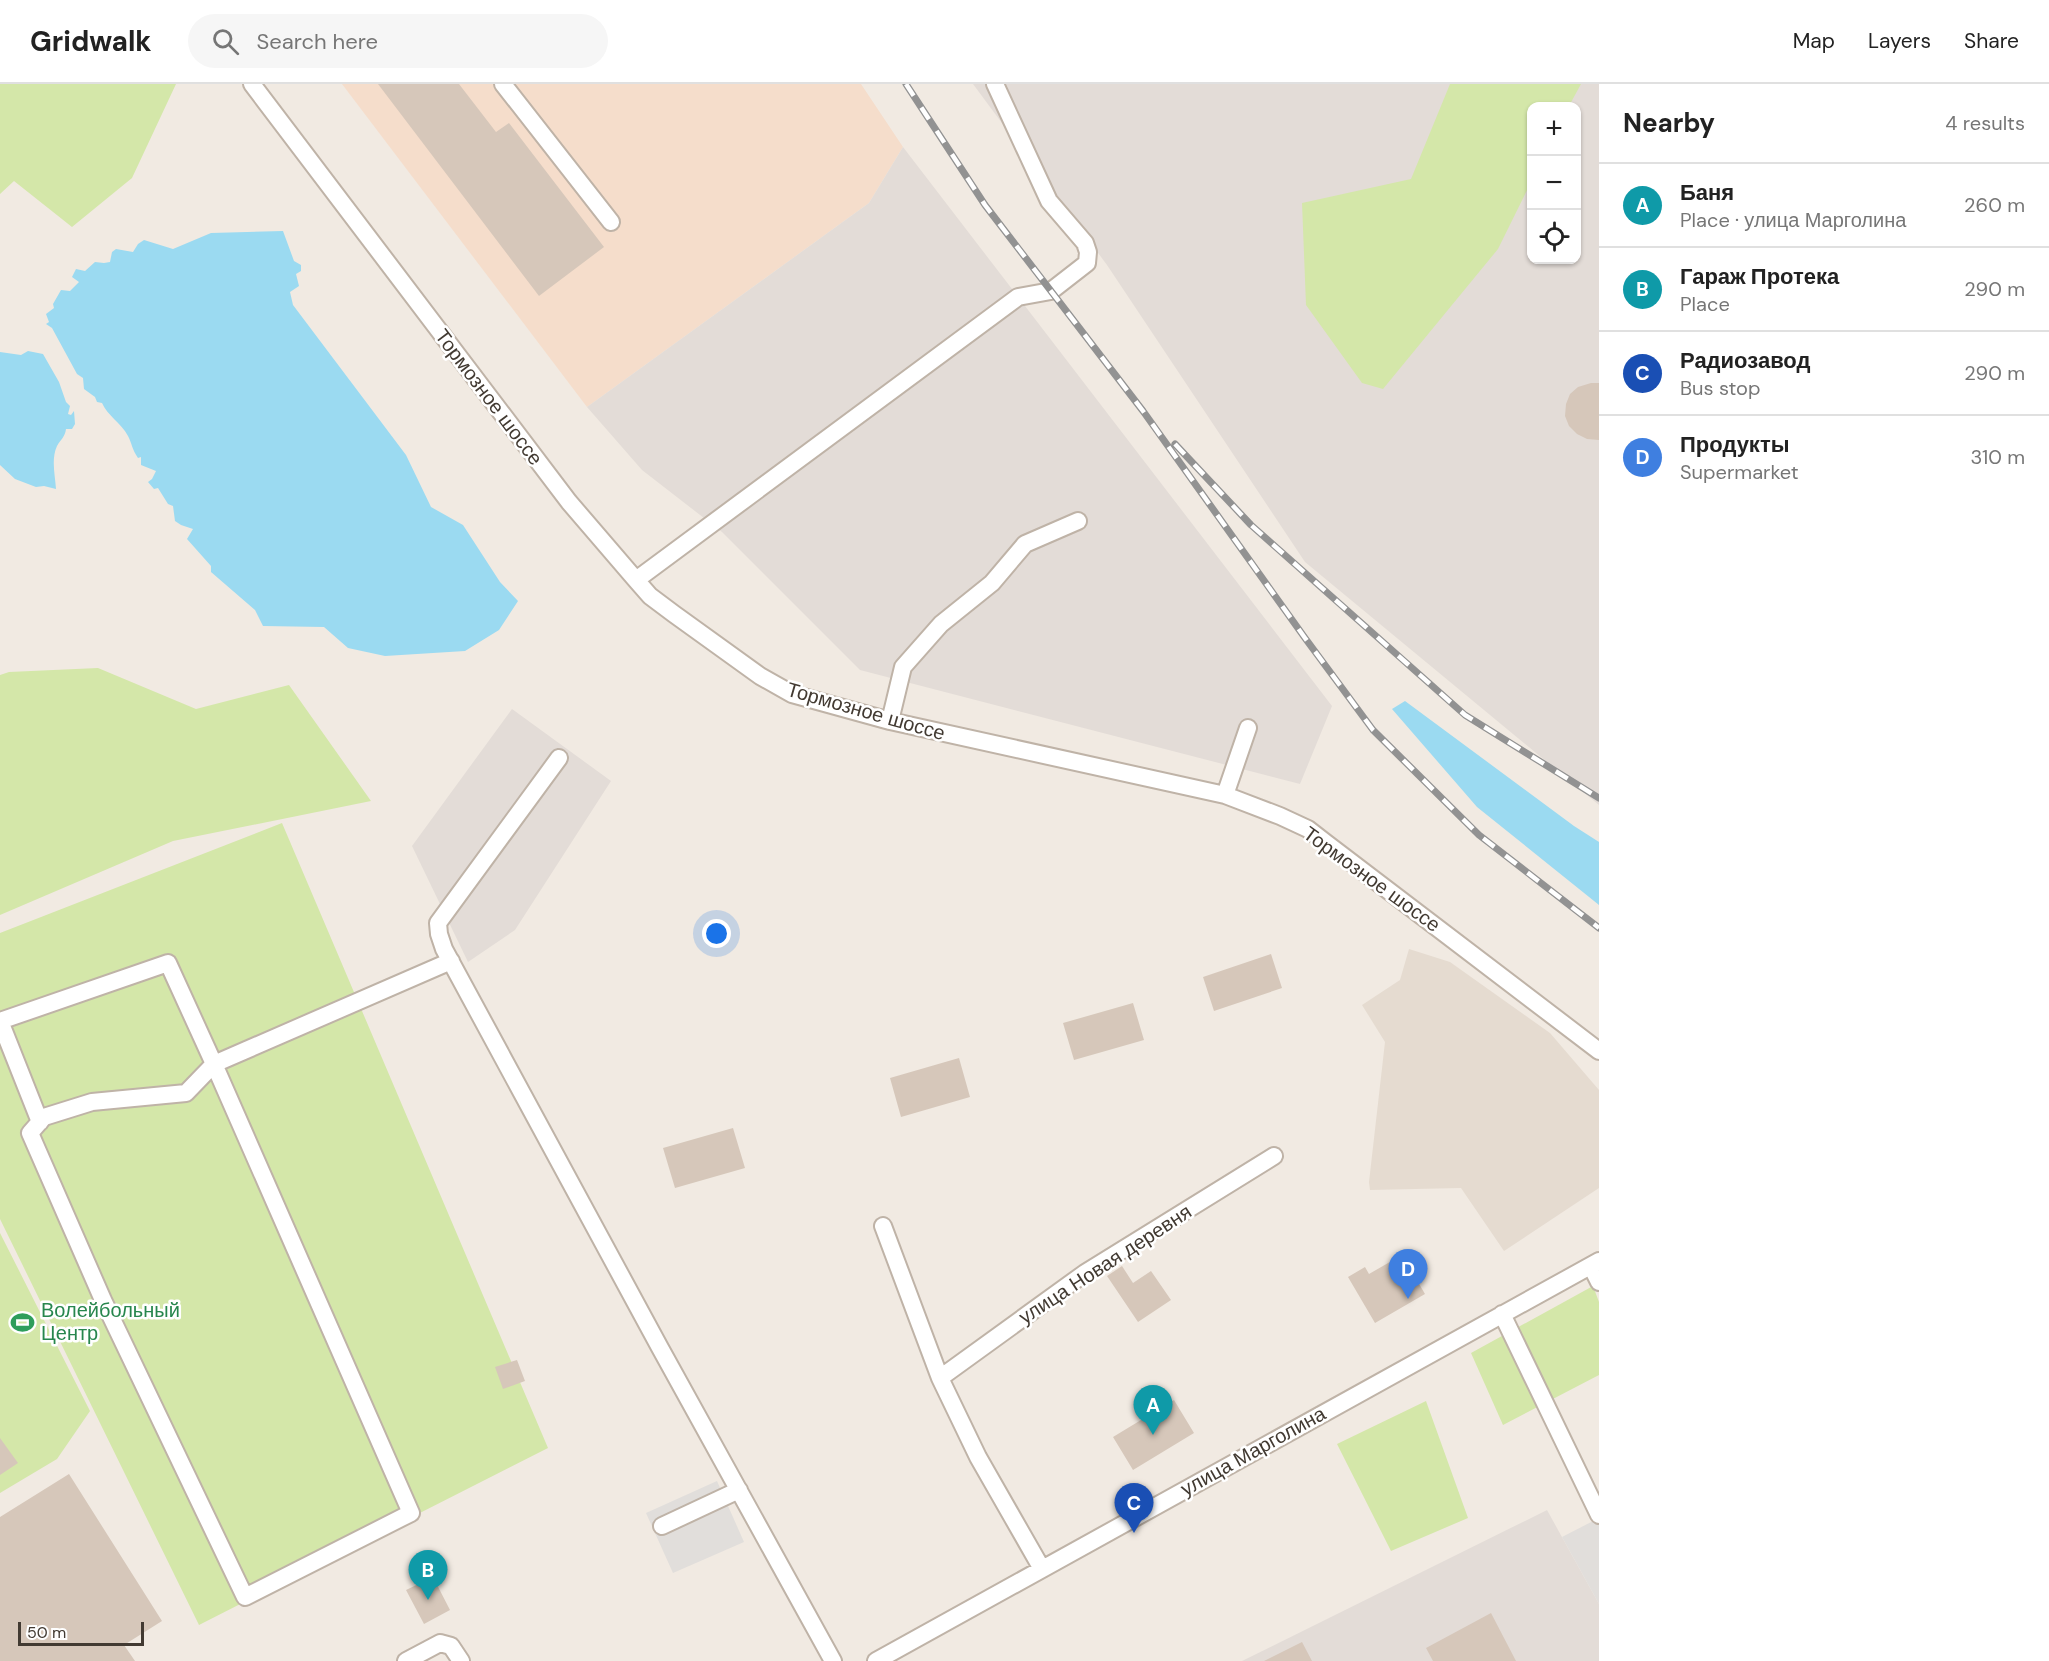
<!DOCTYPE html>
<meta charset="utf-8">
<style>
:root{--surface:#fff;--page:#f6f6f6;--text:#222;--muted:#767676;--line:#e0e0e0;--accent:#fd0d0d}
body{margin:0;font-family:"DM Sans",sans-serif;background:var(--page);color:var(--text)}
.controls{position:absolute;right:18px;top:18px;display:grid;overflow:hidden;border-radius:12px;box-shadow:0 2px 4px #0004}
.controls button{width:54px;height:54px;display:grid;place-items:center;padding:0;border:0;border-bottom:2px solid var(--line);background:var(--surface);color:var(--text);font:30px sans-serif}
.scale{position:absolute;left:18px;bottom:15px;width:126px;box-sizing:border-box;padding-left:6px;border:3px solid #423a32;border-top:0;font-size:16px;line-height:21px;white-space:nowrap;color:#423a32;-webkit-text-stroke:4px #fff;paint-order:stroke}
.you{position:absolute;left:717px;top:850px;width:21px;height:21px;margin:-15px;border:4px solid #fff;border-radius:50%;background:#1a73e8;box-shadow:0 0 0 9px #1a73e833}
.badge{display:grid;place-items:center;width:39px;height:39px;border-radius:50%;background:var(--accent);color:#fff;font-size:20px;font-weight:700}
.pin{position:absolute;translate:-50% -50px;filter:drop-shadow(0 2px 3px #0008)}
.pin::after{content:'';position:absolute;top:32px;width:21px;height:18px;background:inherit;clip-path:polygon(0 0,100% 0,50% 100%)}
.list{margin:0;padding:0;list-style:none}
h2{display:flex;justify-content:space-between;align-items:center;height:78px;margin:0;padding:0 24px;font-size:26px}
h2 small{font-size:20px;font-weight:400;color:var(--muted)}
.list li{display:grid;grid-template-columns:39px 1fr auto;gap:18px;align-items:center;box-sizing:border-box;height:84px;padding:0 24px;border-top:2px solid var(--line)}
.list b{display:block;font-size:22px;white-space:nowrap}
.list p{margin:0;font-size:20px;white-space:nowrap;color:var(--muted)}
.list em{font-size:20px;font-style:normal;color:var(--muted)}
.icon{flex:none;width:33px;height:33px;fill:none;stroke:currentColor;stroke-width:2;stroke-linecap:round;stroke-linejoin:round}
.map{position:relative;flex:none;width:1599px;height:1577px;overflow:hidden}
header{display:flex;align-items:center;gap:36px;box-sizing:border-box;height:84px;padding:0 30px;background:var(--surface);border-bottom:2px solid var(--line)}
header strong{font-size:28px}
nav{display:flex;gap:33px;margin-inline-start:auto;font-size:21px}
.search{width:420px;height:54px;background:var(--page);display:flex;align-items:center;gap:15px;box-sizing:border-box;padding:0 21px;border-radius:33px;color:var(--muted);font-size:22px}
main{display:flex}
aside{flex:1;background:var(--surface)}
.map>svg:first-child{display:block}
.residential{fill:#e5dbd0}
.commercial{fill:#f5ddcb}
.industrial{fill:#e3dcd7;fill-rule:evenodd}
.green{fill:#d4e7a9}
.parking{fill:#e1dedb}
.water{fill:#9bdaf1}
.building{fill:#d6c7ba}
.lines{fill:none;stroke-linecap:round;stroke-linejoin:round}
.minor-casing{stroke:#bfb3a7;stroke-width:20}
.minor{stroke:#fff;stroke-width:16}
.rail-casing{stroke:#929292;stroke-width:7}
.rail{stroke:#fff;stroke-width:4.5;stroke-dasharray:14;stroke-linecap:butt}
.labels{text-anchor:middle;stroke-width:5;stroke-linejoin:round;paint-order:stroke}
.street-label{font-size:20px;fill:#423a32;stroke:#fff}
.leisure-label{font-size:20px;fill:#27864d;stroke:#fff;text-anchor:start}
</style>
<header>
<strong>Gridwalk</strong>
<div class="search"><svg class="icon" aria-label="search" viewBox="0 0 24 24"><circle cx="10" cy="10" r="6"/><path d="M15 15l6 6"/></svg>Search here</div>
<nav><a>Map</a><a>Layers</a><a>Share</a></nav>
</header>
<main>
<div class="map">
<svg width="1599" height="1577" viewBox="0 0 1599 1577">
<rect width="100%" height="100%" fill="#f1eae2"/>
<!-- residential -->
<path class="residential" d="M1409,865l41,13 100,71 49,57v98l-95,63 -43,-63 -91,2 -1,-8 16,-140 -23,-37 38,-25z"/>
<!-- commercial -->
<path class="commercial" d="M342,0h519l42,63 -34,56 -282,204z"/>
<!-- industrial -->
<path class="industrial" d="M973,0h626v721l-294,-243 -198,-297zM1532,22h44v154h-44z
M903,63l429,559 -32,78 -440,-114 -138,-138 -80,-62 -55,-63 282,-204z
M512,625l99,72 -96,149 -47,32 -56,-116z
M1547,1426l52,94v57h-357z"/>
<!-- green -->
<path class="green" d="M0,0h176l-44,94 -60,49 -58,-46 -14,13z
M1450,0h131l-12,22h-37l-1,76 -33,67 -115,140 -21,-6 -56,-78 -4,-102 109,-24z
M98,584l98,41 93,-24 82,116 -198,40 -173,74v-240l9,-3z
M282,739l266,625 -349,177 -199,-406v-286z
M0,1149l90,178 -33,48 -57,34z
M1593,1202l6,16v73l-96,50 -32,-72z
M1426,1317l42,117 -77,33 -54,-107z"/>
<!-- parking -->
<path class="parking" d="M717,1397l27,61 -71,31 -27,-60z
M1599,1434v86l-37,-67z"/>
<!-- water -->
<path class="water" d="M283,147l11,30 7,4v6l-5,3 3,12 -9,6 3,13 113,150 25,52 32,18 37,57 18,19 -19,29 -34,21 -80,5 -37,-8 -24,-21 -61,-1 -8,-16 -44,-38v-6l-24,-27 6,-10 -12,-4 -6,-4 -2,-15 -5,-2 -10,-16 -4,1 -6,-7 4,-3 4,-8 -15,-6v-8l-3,1c-6,-9 -6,-14 -10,-22 -7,-13 -21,-21 -26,-33l-5,-1 -2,-5 -11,-8 -1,-11 -6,-4 -25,-46 -6,-4 3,-2 -3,-8 8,-6 -1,-4 8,-14 9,1 9,-9 -7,-5 4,-8 9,2 10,-9 9,1 6,-1 2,-10 4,-3 17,3 5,-8 6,-4 29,9 38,-16z
M28,267l15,3 16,28 7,20 4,4 -2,8 3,1 3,-4 1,13 -3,5h-6c-1,8 -5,10 -9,17 -6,13 -2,29 -1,43l-12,-3 -8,1 -21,-8 -15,-14v-113l21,3z
M1405,617l169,125 25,16v63l-122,-98 -85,-98z"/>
<!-- building -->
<path class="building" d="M378,0h81l37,48 13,-9 95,124 -65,49z
M1591,299h8v57l-12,-1 -10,-5 -8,-8 -4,-10 1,-12 4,-10 8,-7z
M1271,870l11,34 -68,23 -11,-34z
M1133,919l11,37 -70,20 -11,-37z
M959,974l11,39 -69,20 -11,-39z
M733,1044l12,40 -70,20 -12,-40z
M1402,1171l23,39 -50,29 -27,-46 17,-10 4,7z
M1122,1182l11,17 18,-12 20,29 -33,22 -31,-46z
M517,1276l8,21 -22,8 -8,-22z
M1174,1316l20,33 -61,37 -20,-33z
M0,1354l18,25 -18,12z
M69,1390l93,147 -38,24 11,16h-135v-144z
M433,1493l17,33 -26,14 -18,-34z
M1491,1529l25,48h-83l-7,-13z
M1302,1558l10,19h-48z"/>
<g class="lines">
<defs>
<path id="minor" d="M252,0l317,418 67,78 14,16 24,18 86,62 32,18 98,27 335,74 55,21 28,13 18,14 273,208
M503,0l108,138
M636,496l382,-283 33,-6 36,-28 1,-11 -3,-9 -36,-42 -54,-117
M890,637l13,-54 38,-43 51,-41 33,-39 53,-23
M559,674l-121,165 1,11 5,15 215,397 174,315
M1225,711l23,-67
M40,1038l-40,-101 168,-58 46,101 -28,29 -94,9 -48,15 -14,16 73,167 142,297 166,-84 -197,-449 237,-103
M883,1142l57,152 38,79 64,112
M1591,1182l8,16
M1502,1230l97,201
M940,1294l145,-105 189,-117
M662,1442l77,-36
M406,1577l34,-18 11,3 10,15
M876,1577l723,-400"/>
</defs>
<!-- minor casing -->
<use href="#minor" class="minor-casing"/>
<!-- minor -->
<use href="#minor" class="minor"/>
<defs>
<path id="rail" d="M906,0l79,121 158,206 162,227 68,92 106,105 120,93
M1175,360l76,81 214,190 134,83"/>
</defs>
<!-- rail casing -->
<use href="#rail" class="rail-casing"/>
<!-- rail -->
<use href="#rail" class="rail"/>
</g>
<!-- icons -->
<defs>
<symbol id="stadium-bare" viewBox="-9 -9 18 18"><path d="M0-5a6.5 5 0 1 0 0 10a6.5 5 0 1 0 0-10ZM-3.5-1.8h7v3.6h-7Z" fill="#2e9e5b" stroke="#fff" stroke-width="2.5" paint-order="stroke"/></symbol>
</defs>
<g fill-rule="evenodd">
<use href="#stadium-bare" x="6" y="1222" width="33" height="33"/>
</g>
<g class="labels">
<!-- street labels -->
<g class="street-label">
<text transform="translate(489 313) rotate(53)" y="7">Тормозное шоссе</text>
<text transform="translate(866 627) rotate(16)" y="7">Тормозное шоссе</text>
<text transform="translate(1372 795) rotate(36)" y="7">Тормозное шоссе</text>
<text transform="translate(1105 1180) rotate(-33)" y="7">улица Новая деревня</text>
<text transform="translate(1253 1367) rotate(-29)" y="7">улица Марголина</text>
</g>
<!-- leisure labels -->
<g class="leisure-label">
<text x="41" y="1233">Волейбольный<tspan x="41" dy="23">Центр</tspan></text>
</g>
</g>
</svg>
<div class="controls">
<button>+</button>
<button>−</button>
<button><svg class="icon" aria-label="locate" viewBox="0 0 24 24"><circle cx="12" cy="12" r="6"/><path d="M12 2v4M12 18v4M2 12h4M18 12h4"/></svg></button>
</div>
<div class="scale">50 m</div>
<div class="you"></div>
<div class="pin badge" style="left:1153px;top:1351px;background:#0f9aa8">A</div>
<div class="pin badge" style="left:428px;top:1516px;background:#0f9aa8">B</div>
<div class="pin badge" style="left:1134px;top:1449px;background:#1a4fb4">C</div>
<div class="pin badge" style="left:1408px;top:1215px;background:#3f7fe0">D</div>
</div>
<aside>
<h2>Nearby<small>4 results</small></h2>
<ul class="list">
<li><span class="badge" style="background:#0f9aa8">A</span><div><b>Баня</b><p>Place · улица Марголина</p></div><em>260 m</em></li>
<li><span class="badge" style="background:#0f9aa8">B</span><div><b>Гараж Протека</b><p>Place</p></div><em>290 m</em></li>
<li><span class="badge" style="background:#1a4fb4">C</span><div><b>Радиозавод</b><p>Bus stop</p></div><em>290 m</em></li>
<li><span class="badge" style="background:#3f7fe0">D</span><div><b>Продукты</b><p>Supermarket</p></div><em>310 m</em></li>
</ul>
</aside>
</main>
